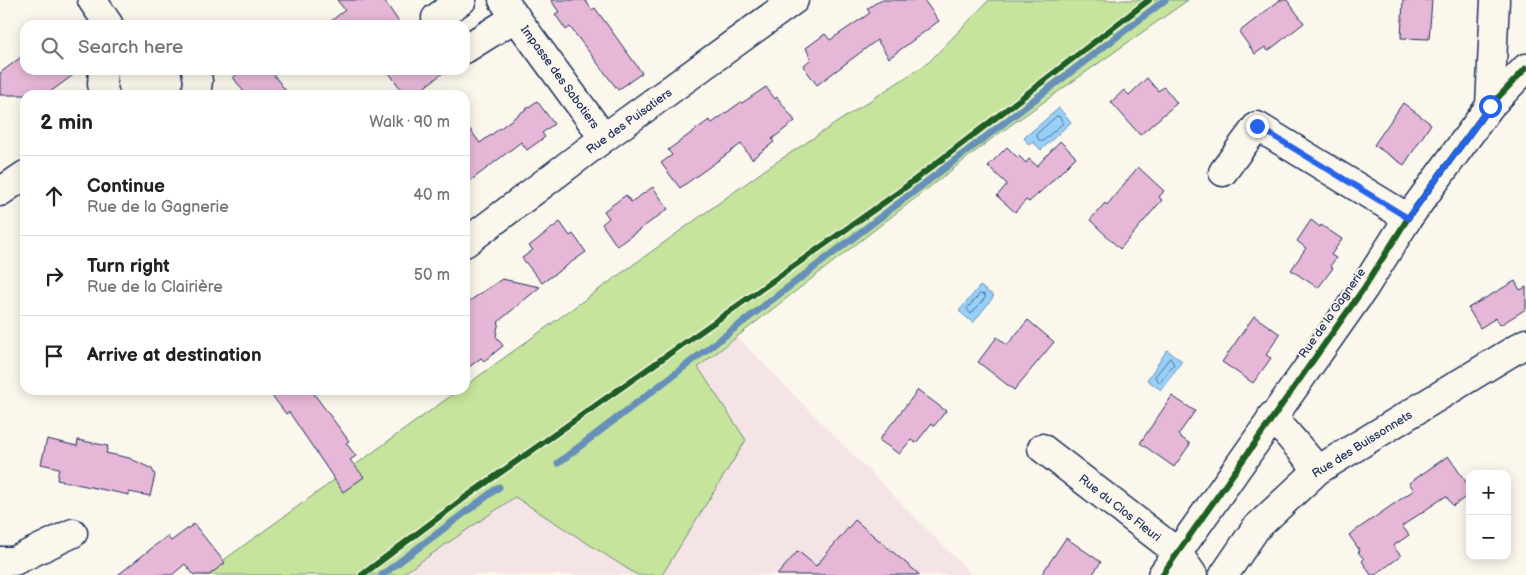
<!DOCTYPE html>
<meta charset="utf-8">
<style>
:root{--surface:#fff;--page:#f2f2f2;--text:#202124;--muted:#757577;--line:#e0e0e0}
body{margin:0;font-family:"Balsamiq Sans",sans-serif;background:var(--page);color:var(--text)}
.controls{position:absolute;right:15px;bottom:15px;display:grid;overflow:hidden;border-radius:10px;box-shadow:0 2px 12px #0003}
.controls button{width:45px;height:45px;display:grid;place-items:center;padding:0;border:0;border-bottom:1px solid var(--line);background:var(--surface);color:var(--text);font:25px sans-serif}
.stop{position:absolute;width:15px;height:15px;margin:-11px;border:4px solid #2563eb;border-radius:50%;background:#fff}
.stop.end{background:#2563eb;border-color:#fff;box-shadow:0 1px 5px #0008}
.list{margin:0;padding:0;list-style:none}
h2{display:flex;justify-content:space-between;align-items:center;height:65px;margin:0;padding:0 20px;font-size:21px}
h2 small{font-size:16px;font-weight:400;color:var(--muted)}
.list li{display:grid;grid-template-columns:32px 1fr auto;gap:15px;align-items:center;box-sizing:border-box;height:80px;padding:0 20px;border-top:1px solid var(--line)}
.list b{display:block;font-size:19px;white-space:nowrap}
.list p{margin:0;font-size:16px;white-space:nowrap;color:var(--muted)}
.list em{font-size:16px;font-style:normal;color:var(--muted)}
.icon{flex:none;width:28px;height:28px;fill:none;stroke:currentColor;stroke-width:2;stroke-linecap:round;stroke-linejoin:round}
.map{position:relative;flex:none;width:1526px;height:575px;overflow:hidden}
.search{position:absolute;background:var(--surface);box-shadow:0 2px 12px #0003;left:20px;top:20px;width:450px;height:55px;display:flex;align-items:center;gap:12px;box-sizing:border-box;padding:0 18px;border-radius:15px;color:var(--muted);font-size:19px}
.panel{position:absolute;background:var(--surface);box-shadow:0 2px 12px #0003;left:20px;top:90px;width:450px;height:305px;border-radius:15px}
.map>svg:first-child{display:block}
.built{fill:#f5e4e6}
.green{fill:#c6e49c;stroke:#708a7d}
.water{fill:#98d0f7;stroke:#6690ba}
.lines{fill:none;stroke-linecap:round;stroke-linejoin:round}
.shore{stroke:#4d6f9b;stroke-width:1}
.stream{stroke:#6690ba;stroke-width:7}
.building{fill:#e7b7d7;stroke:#1b2f5e}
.street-casing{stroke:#1b2f5e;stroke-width:31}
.street{stroke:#fbf7ec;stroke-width:28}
.cycleway-casing{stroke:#fbf7ec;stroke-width:9}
.cycleway{stroke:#1b5e20;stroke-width:6}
.route{stroke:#2563eb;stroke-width:6}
.labels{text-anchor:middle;stroke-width:4;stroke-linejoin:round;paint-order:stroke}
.street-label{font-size:12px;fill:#1b2f5e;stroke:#fbf7ec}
</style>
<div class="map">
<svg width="1526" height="575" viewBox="0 0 1526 575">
<rect width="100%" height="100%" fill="#fbf7ec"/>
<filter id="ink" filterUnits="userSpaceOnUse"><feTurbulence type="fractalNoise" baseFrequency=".02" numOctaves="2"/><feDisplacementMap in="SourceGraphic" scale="10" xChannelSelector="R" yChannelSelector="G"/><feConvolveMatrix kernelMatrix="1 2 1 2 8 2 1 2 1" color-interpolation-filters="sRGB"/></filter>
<g filter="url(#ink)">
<!-- built -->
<path class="built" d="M723,323l249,252h-587z"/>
<!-- green -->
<path class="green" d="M989,0h199l-194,137 -296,230 48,73 -84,135h-25l-122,-78 -114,78h-198l256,-185h6v-4l301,-217 163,-107z"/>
<!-- water -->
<path class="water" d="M1059,108l12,14 -30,28 -8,-8 -4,3 -5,-7z
M980,286l14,10 -21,27 -14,-12z
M1167,350l15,11 -21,29 -14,-10z"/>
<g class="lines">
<!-- shore -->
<path class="shore" d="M1057,116l3,1 3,6 -20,18h-3l-4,-6z
M980,294l5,1v3l-14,16 -4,-5z
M1170,358l4,6 -13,17 -2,1 -4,-5z"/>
<!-- stream -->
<path class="stream" d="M558,463l607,-463
M382,575l117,-88"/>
</g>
<!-- building -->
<path class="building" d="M337,0h47l17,25h-75l19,-15z
M551,0h34l7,10 3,-2 47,65 -24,17 -48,-63 -4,3 -11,-16 4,-2z
M880,0h44l15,21 -50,37 -12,-18 -60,45 -14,-19 8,-7 -5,-11 19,-14 5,6 40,-27 -3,-4z
M1280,0h7l17,23 -36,28 -3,-4 -10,7 -16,-22z
M1403,0h29l-3,39 -28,-1z
M25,54v16h55l-34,25h-46v-22z
M243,70h27l19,25h-43l-13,-18z
M387,70h60l-33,25h-9z
M1147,78l11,13 6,-4 13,16 -37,32 -29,-33 13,-12 5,5z
M766,87l9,12 2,-2 18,24 -23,18 2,3 -22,17 -11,-15 -61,44 -19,-25 11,-8 -4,-5 41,-30 3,3 29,-21 1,1z
M537,101l17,23 -12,9 3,4 -18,13 -6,-8 -56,43v-62l15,20z
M1403,103l28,21 -27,41 -30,-20z
M1060,141l16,16 -28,28 -19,17 -3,-2 -11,12 -18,-16 10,-12 -19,-18 19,-19 11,11 1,-2 7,7 3,-4 8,7z
M1138,167l26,24 -5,6 3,3 -42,49 -30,-29 15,-17 2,2z
M653,187l15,22 -51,37 -15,-22 7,-6 -5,-7 22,-16 5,7z
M1311,220l9,7 1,-2 21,14 -11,16 5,3 -6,8 3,2 -15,20 -27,-18 15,-22 -9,-7z
M560,222l10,14 3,-2 13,18 -44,31 -20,-25 11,-8 -4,-4z
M502,279l38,8 -41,34 -3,15 7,10 -19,15 -3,-3 -16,12v-66z
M1515,281l5,9 6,-3v22l-26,16 -4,-7 -16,10 -12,-20z
M1254,316l26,18 -14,21 5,3 -18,25 -31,-21z
M1028,320l26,22 -40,48 -36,-28 19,-25 10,8z
M268,390h43l38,51 -3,2 10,13 -6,4 14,17 -21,15 -54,-80 -3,2z
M918,390l28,21 -12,15 -3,-2 -15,19 -5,-3 -12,14 -20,-14z
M1172,396l23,15 -17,24 12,9 -16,23 -34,-24z
M47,439l30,7 1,-6 30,6 -2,7 23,5 23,11 3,6 -5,21 -21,-4v3l-72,-15 2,-12 -18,-4z
M1448,456l22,32v6l-17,12 -7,-10 -44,30 7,9 -16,11 8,10 -26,19h-4l-9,-14 2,-2 -6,-7 2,-1 -11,-16 65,-45 -5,-7z
M855,520l65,55h-143l21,-24 18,15z
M194,524l31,39 -16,12h-15l-9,-11 -13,11h-54l49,-39 4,5z
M1066,538l35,24 -9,13h-51z"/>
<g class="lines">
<defs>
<path id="street" d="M92,0l17,25
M503,0l101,138
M442,25l-6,-7 26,-18
M465,49l51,-32
M103,70l-1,14 3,11
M196,95l2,-14 -2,-11
M1490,106l5,-106
M1223,172l34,-46 151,92
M0,192l25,-17
M465,243l139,-105 190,-138
M1272,416l46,54
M1042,448l135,104 16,23
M0,561h14l59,-28
M1162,575l202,-287 44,-70 82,-112 36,-38
M1224,575l32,-47 62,-58 208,-127"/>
</defs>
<!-- street casing -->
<use href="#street" class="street-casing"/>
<!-- street -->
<use href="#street" class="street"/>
<defs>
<path id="cycleway" d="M362,575l101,-76 436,-307 250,-192
M1162,575l202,-287 44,-70 82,-112 36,-38"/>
</defs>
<!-- cycleway casing -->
<use href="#cycleway" class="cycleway-casing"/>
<!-- cycleway -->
<use href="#cycleway" class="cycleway"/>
</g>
</g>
<g class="lines" filter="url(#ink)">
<!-- route -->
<path class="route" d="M1257,126l151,92 82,-112"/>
</g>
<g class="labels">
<!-- street labels -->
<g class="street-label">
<text transform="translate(560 77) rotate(54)" y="4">Impasse des Sabotiers</text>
<text transform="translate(629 121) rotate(-36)" y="4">Rue des Puisatiers</text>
<text transform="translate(1332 313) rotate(-55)" y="4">Rue de la Gagnerie</text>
<text transform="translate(1362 444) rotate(-32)" y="4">Rue des Buissonnets</text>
<text transform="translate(1120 508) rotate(38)" y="4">Rue du Clos Fleuri</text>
</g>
</g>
</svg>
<div class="controls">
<button>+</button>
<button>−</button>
</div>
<div class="stop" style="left:1490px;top:106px"></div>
<div class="stop end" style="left:1257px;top:126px"></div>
<div class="search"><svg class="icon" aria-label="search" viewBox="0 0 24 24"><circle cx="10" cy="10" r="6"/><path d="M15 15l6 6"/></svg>Search here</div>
<section class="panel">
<h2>2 min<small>Walk · 90 m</small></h2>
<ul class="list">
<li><svg class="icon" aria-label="ahead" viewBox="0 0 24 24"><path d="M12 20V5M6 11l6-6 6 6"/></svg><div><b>Continue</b><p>Rue de la Gagnerie</p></div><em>40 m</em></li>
<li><svg class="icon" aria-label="right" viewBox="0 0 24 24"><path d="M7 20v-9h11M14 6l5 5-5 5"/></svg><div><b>Turn right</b><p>Rue de la Clairière</p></div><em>50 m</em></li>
<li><svg class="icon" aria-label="arrive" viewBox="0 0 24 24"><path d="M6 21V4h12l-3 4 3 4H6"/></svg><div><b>Arrive at destination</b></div></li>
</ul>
</section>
</div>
